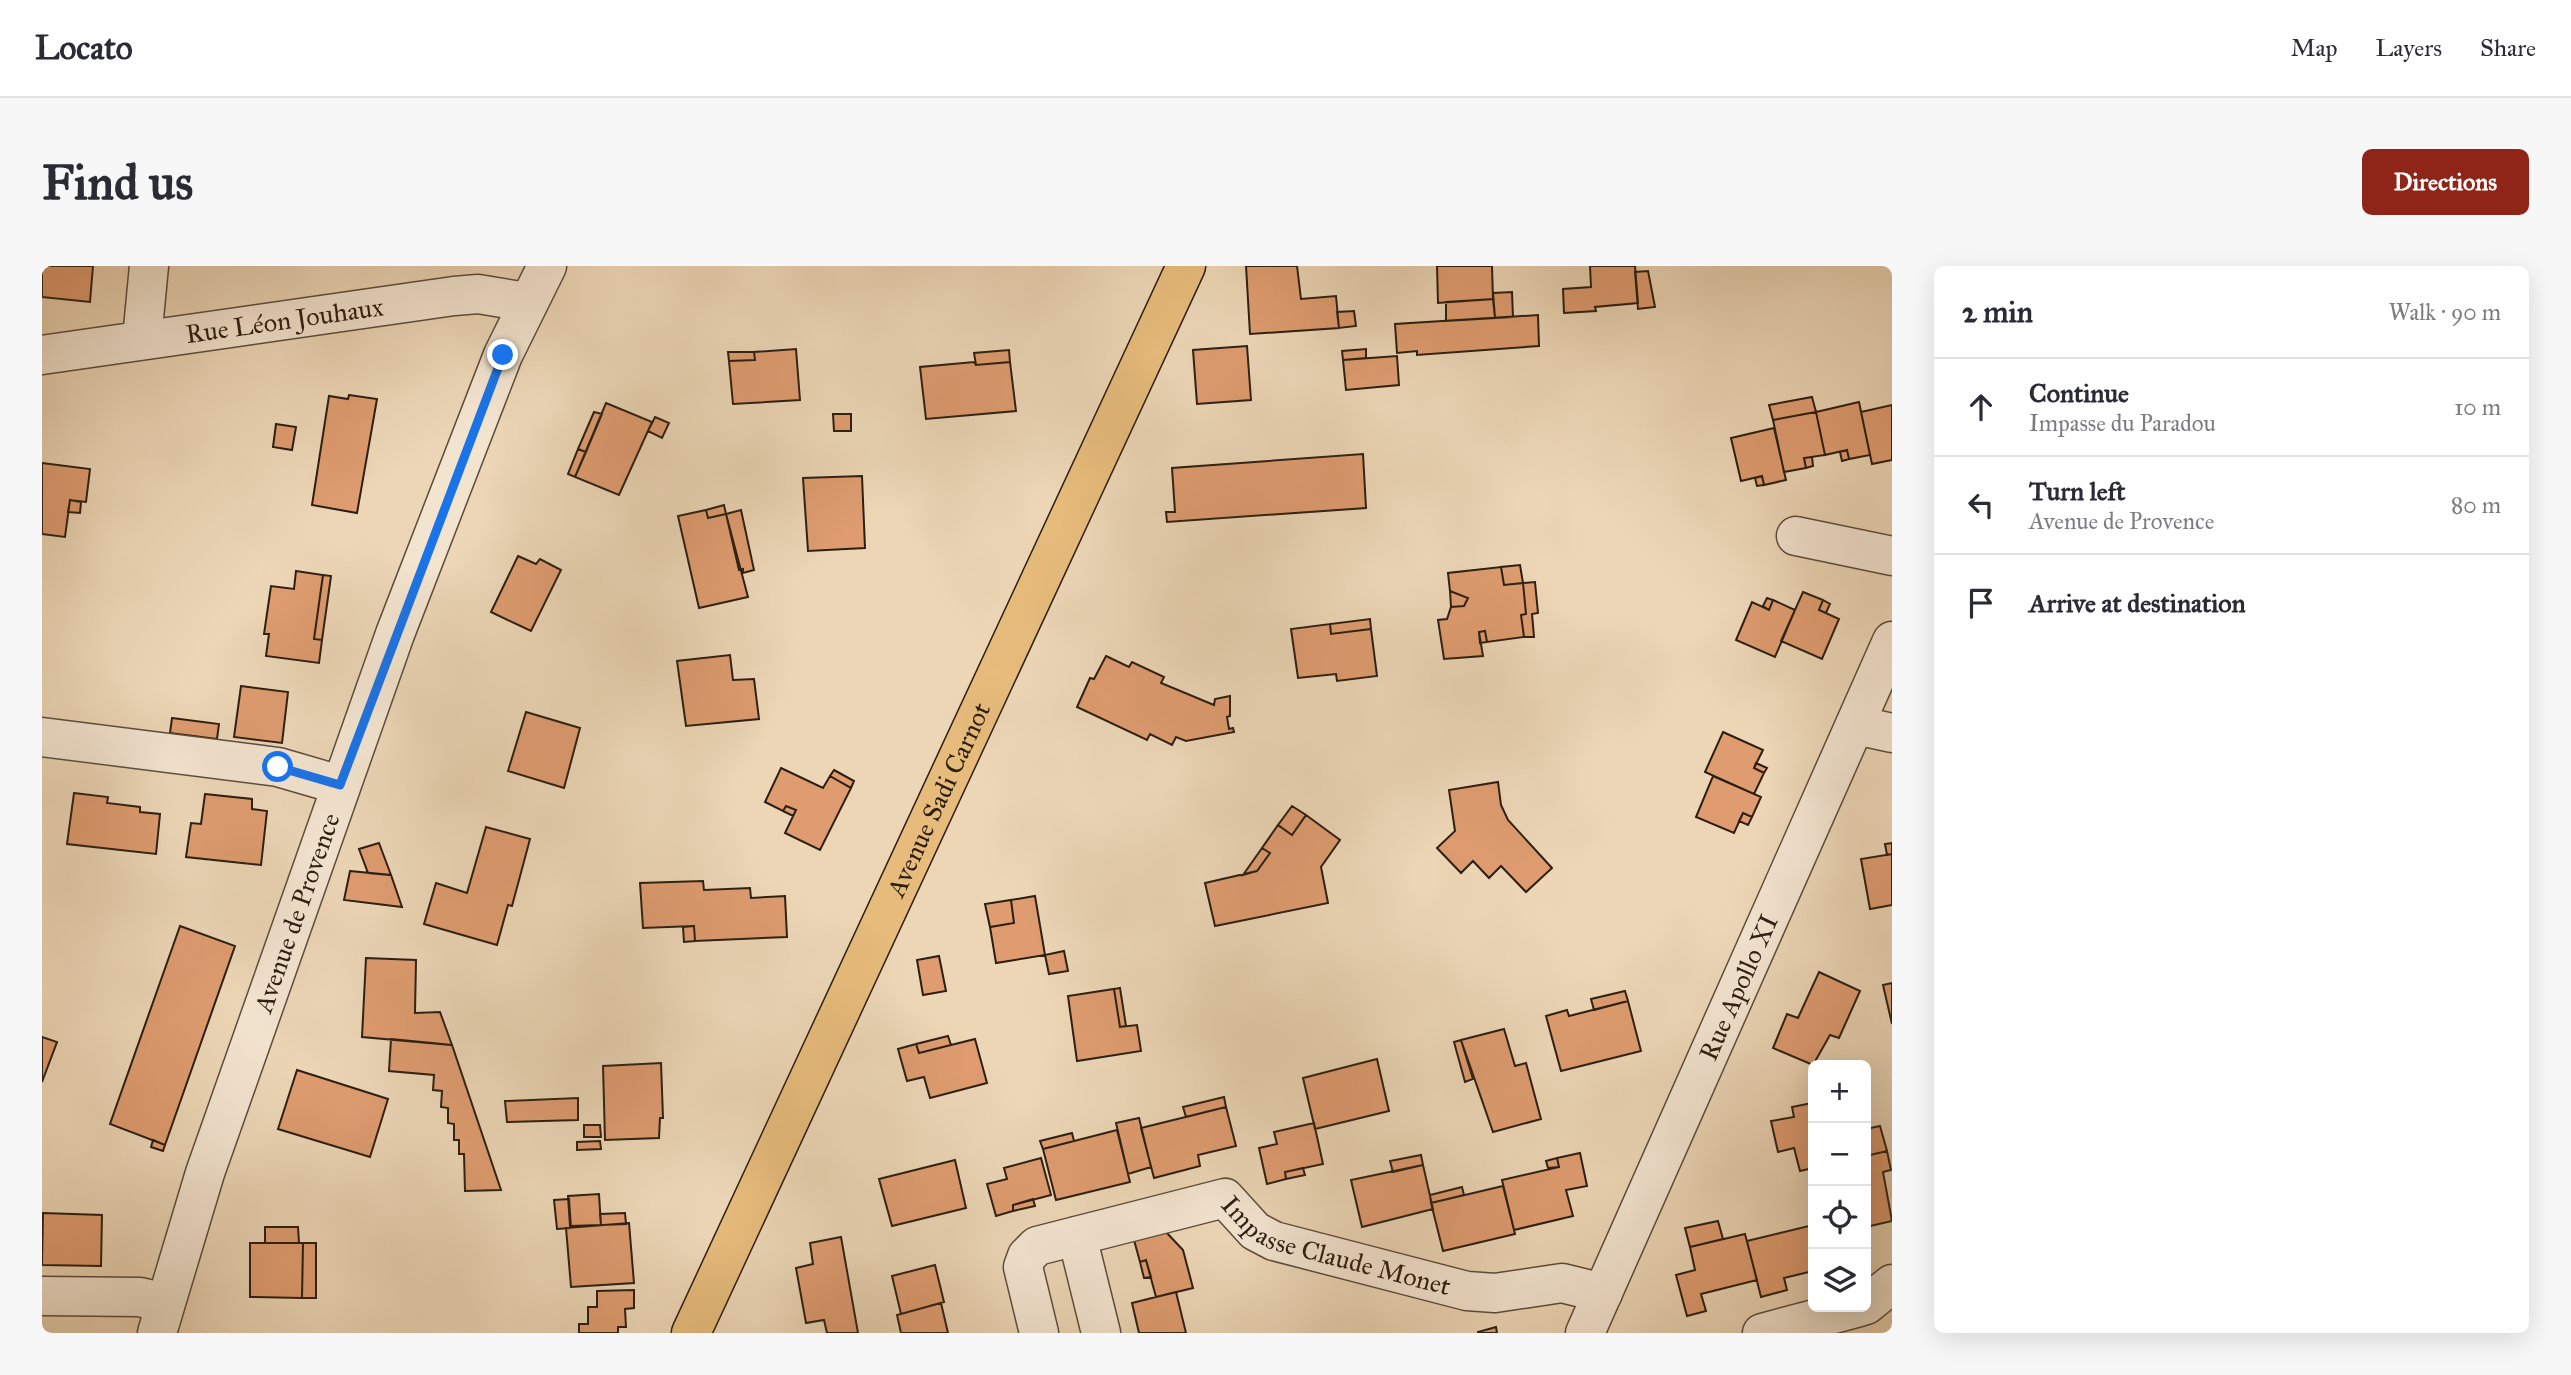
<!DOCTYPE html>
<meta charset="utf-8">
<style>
:root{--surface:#fff;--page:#f7f7f7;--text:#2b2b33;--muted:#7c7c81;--line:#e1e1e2;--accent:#8f2418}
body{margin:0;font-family:"IM FELL Great Primer",serif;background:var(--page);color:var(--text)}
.controls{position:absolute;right:21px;bottom:21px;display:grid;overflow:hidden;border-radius:10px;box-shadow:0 7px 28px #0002}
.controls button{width:63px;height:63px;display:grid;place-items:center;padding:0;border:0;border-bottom:2px solid var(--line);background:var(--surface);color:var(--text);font:35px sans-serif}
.stop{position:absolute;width:21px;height:21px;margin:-16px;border:5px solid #1a73e8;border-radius:50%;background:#fff}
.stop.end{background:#1a73e8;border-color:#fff;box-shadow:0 2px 7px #0008}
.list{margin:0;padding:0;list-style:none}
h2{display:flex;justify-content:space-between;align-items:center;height:91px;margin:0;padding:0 28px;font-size:30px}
h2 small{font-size:23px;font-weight:400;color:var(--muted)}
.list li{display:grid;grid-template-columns:46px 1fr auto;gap:21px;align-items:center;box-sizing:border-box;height:98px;padding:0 28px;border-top:2px solid var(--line)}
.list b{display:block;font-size:26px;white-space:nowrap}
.list p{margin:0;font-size:23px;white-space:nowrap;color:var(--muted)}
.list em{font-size:23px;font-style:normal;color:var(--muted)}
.icon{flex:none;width:38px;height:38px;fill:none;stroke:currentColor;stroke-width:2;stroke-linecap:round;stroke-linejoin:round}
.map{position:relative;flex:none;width:1850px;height:1067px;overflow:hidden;border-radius:10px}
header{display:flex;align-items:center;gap:42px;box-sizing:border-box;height:98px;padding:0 35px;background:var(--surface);border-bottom:2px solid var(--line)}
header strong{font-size:33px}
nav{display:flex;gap:38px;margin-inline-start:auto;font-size:24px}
.intro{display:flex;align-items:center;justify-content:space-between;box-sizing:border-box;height:168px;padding:0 42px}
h1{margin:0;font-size:49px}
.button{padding:18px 32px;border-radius:10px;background:var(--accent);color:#fff;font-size:24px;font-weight:700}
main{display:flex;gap:42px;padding:0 42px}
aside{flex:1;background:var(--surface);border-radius:10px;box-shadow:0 7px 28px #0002}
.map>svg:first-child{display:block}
.building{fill:#de9c70;stroke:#2c1f12;stroke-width:2}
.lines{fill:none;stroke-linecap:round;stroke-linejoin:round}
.minor-casing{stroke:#5c4d3b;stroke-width:41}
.major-casing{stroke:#2c1f12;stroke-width:41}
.minor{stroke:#f3e4d0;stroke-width:38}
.major{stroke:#e6bb7b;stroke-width:38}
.route{stroke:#1a73e8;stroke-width:9}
.labels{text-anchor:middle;stroke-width:6;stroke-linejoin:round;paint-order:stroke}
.street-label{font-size:26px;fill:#2c1f12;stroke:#f3e4d0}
</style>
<header>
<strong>Locato</strong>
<nav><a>Map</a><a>Layers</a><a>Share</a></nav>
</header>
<div class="intro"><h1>Find us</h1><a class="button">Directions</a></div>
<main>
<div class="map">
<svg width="1850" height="1067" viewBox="0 0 1850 1067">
<rect width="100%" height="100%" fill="#ecd6b6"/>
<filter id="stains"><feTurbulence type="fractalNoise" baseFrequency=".00286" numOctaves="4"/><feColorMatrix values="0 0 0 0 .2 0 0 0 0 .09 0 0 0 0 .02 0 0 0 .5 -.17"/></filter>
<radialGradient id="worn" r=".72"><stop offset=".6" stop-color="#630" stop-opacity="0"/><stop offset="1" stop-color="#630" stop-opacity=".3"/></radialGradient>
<!-- building -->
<path class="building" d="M0,0h51l-3,36 -48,-5z
M1204,0h51l4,33 35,-3 3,32 -89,6z
M1395,0h55l1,33 -55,4z
M1548,0h45l3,37 -43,4 1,4 -32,2 -1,-24 28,-2z
M1606,5l7,36 -17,2 -3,-37z
M1470,26l1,25 -18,1 -2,-25z
M1451,33l2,19 -49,3v-19z
M1312,45l2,15 -17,2 -2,-16z
M1496,49l1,31 -122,9v-4l-20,2 -2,-29z
M1205,80l4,54 -54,4 -4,-54z
M754,83l4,51 -67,4 -4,-43 26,-1 -1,-8z
M1324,83v9l-23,2 -1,-9z
M967,84l1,12 -34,3 -2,-12z
M686,86h26l1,8 -26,1z
M1355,90l2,29 -53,5 -3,-30z
M932,96l2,3 34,-3 6,49 -90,8 -6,-52z
M307,129l28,4 -20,114 -45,-8 17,-109 19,3z
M1770,131l4,15 -43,8 -4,-15z
M1817,136l11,53 -21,4 -2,-9 -22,5 -9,-43z
M564,137l46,19 -33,73 -44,-18z
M1850,139v55l-20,4 -11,-52z
M552,146l8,2 -16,38 -8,-3z
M1774,146l9,43 -21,3 2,10 -22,4 -11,-52z
M791,148h18v17h-17z
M613,151l14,6 -7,15 -14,-7z
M234,158l20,3 -4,23 -19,-3z
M1732,162l12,52 -22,5 -2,-9 -21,5 -10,-43z
M536,183l8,3 -11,25 -7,-3z
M1805,184l2,9 -7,2 -2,-9z
M1321,188l3,54 -199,14 -1,-10h9l-3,-44z
M1770,191l1,9 -7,2 -2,-10z
M0,197l48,6 -4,33 -16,-2 -5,37 -23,-3z
M820,210l3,72 -57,3 -5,-73z
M1720,210l2,9 -7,1 -2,-8z
M28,234l11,2 -1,11 -12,-1z
M682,239l2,9 -18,4 -2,-8z
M664,244l2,8 18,-4 22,83 -49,11 -21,-92z
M699,244l13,60 -11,3v-4l-4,1 -13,-56z
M476,290l18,8 4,-5 21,11 -30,61 -40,-19z
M1478,299l3,18 -19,2 -3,-18z
M1459,301l3,18 19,-2 3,31 -5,1 3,22 -37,5 -2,-11 -6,1 4,24 -39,3 -6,-39 9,-1 4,-12 13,-1 4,-8 -18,-7 -2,-18z
M254,305l27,4 -9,64 8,1 -3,23 -53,-7 3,-22h-5l7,-48 23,3z
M281,309l8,1 -9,64 -8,-1z
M1493,316l3,31 -6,1 2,23h-10l-3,-22 5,-1 -3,-31z
M1408,325l18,7 -4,8 -13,1z
M1761,326l20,8 -4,10 20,9 -17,40 -41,-18z
M1725,332l6,2 -4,10 -6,-4z
M1731,334l22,10 -20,47 -39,-17 16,-38 17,8z
M1781,334l7,4 -4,9 -7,-3z
M1328,353l1,10 -40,5 -1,-10z
M1288,358l1,10 40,-5 6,47 -40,5 -1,-7 -38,4 -7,-49z
M1443,365l2,11 -7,1 -1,-11z
M688,389l3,25 21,-1 5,40 -73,7 -9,-65z
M1064,390l23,11 3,-5 32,15 -3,6 53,22 1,-6 15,-3v20l-3,1 2,12 4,-1 1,4 -48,9 -10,-4 -4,8 -22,-11 -3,6 -70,-33 13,-29 4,1z
M199,420l47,6 -6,51 -48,-6z
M484,446l54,16 -16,60 -56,-17z
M130,452l47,6 -2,15 -47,-6z
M1681,466l40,18 -9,18 10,5 -10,21 -49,-22z
M1714,497l11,5 -3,5 -10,-5z
M739,502l42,20 7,-12 21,12 -31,62 -35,-17 11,-23 -10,-4 -3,5 -18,-9z
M792,504l20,11 -3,7 -21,-12z
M1671,510l48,21 -9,20 -9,-4 -9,20 -38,-16z
M1456,516l3,23 7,15 44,48 -26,24 -25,-26 -12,12 -16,-17 -12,12 -24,-25 18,-17 -6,-41z
M32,527l34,4 -1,6 33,4v5l20,2 -4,40 -89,-10z
M163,528l47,5v10l15,2 -6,54 -75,-8 5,-34 10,1z
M744,540l10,4 -3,6 -10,-5z
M1250,540l14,9 -14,20 -14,-10z
M1701,547l9,4 -4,8 -9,-4z
M1264,549l34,25 -19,27 7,36 -113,23 -10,-43 52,-12 13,-18 -8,-5 16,-23 14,10z
M444,561l44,12 -18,67 -4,-1 -11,40 -73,-21 12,-41 31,10z
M337,577l12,32 -23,-2 -9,-24z
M1850,577v11l-5,1 -2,-11z
M1220,582l8,5 -13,18 -14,4z
M1850,588v51l-22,4 -9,-50z
M308,605l41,4 11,32 -58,-7z
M661,615l1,9 46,-2 1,10 34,-2 2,41 -92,4 -1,-15 -51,2 -3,-45z
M993,630l10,59 -49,8 -6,-36 24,-4 -3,-23z
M969,634l3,23 -24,4 -5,-23z
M138,660l55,20 -70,199 -55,-21z
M652,660l1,15 -11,1 -1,-15z
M1022,685l4,20 -19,3 -4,-19z
M897,690l7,35 -23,4 -6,-35z
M324,692l50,2 -1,53 25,-1 12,33 -90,-8z
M1777,706l41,19 -21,47 -9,-3 -17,30 -40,-17 14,-34 11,4z
M1850,717v41l-9,-39z
M1078,722l6,38 -6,1 -6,-38z
M1072,723l6,38 17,-2 4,26 -64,10 -9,-65z
M1583,725l3,10 -34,9 -3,-11z
M1586,735l13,50 -80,20 -15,-55 21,-6 2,6z
M1462,763l11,37 11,-3 15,56 -48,13 -32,-92z
M906,770l3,9 -32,8 -3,-9z
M0,771l15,5 -15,40z
M349,773l61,6 49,145 -36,1 -1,-37h-5v-14h-5v-16l-6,-1v-15l-7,-1 1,-16 -9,-1 1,-15 -45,-4z
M933,773l12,44 -57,15 -6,-21 -17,4 -9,-32 18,-5 3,9z
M1419,774l12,39 -8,3 -11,-40z
M1335,793l12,52 -74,18 -12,-51z
M619,797l2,55h-3l-1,20 -54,2 -2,-74z
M255,804l91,29 -18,58 -92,-28z
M1182,831l2,10 -40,10 -3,-10z
M536,832v22l-71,2 -2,-21z
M1770,837l1,65 -13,3 -6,-23 -16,4 -7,-31 23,-4 -2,-10z
M1184,841l10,39 -38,9 2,11 -46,12 -13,-50z
M1097,852l12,49 -23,7 -12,-51z
M1272,857l9,41 -38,8 1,7 -19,5 -8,-36 18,-4 -3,-12z
M542,859h16l1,12h-17z
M1838,860l7,25 -21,5v-27z
M1075,864l13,52 -74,18 -13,-51z
M1030,867l2,8 -31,8 -3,-8z
M111,874l12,5 -2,6 -12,-4z
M558,875l1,8 -24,1v-8z
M1845,885l4,19 -8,2 9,49 -26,6v-71z
M1538,887l7,33 -21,4 7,26 -59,14 -12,-50 57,-13 -2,-9z
M1379,889l2,10 -30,7 -3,-11z
M999,892l10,37 -38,10v6l-17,5 -9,-32 20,-5 -3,-11z
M1515,892l2,9 -11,1 -2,-7z
M913,894l11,48 -74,18 -13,-47z
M1381,899l10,44 -71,18 -11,-47z
M1261,902l2,7 -19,4 -1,-7z
M1461,920l12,48 -72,17 -12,-48z
M1420,921l2,8 -33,8 -1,-8z
M557,928l2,31 -31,1 -2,-30z
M527,933l2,29 -14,1 -3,-29z
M991,933l2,7 -22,5v-6z
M1,947l59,2 -1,51 -59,-1z
M583,947l1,11 -25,1 -1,-11z
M1676,955l5,18 -33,8 -5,-19z
M587,957l5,60 -63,4 -5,-59z
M1771,959v46l-29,7 3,12 -26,7 -14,-56z
M223,961h33l1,16h-34z
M1124,966l17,18 10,38 -37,9 -10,-37 -6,2 -6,-22z
M1703,968l12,46 -56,14 5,17 -19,5 -11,-41 19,-5 -5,-23z
M799,971l17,96h-31l-3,-13 -18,3 -10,-55 17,-4 -3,-21z
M208,977h53l-1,55 -52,-1z
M261,977h13v55h-14z
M1104,994l5,17 -7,1 -4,-16z
M893,999l9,37 -43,12 -9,-38z
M592,1024v18l-9,1 1,18h-8v6h-39v-9h9v-17h9v-16z
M1134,1026l10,41h-47l-7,-30z
M899,1037l7,30h-47l-4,-18z
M1454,1061l1,6h-19v-1z"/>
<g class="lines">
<defs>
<g id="minor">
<path d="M100,73l7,-73"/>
<path id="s1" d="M0,89l412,-59 24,-2 49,8"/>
<path d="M1754,270l96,20"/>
<path d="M1813,459l37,8"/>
<path d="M0,471l236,30 62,18"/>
<path d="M1035,970l24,97"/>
<path d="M0,1030l98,1 24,6"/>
<path d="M1824,1039l26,-21"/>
<path id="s2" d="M115,1067l48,-160 190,-539 108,-279 44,-89"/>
<path id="s3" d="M997,1067l-16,-66 4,-11 10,-10 188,-48 30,33 19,10 193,50 28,2 67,-10 41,10"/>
<path id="s4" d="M1543,1067l307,-692"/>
<path d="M1720,1067l98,-26"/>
</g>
<g id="major">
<path id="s5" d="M649,1067l495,-1067"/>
</g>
</defs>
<!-- minor casing -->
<use href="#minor" class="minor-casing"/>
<!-- major casing -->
<use href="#major" class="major-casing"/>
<!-- minor -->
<use href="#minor" class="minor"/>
<!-- major -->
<use href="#major" class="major"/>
</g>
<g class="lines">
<!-- route -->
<path class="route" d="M236,501l62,18 163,-430"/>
</g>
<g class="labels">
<!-- street labels -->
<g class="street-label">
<text dy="9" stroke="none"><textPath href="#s1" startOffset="245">Rue Léon Jouhaux</textPath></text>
<text dy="9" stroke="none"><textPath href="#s5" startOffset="588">Avenue Sadi Carnot</textPath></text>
<text dy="9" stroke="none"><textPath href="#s2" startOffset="443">Avenue de Provence</textPath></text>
<text dy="9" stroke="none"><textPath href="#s4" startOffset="378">Rue Apollo XI</textPath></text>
<text dy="9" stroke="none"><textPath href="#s3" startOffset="413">Impasse Claude Monet</textPath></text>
</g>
</g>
<rect width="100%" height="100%" filter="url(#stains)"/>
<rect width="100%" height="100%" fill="url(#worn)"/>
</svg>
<div class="controls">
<button>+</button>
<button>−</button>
<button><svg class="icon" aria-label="locate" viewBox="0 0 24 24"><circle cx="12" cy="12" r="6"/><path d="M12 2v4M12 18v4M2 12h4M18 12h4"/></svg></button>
<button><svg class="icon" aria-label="layers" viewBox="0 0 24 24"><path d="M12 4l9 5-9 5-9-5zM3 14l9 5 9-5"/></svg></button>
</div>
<div class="stop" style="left:236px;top:501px"></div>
<div class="stop end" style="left:461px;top:89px"></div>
</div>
<aside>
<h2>2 min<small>Walk · 90 m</small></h2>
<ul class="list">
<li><svg class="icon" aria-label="ahead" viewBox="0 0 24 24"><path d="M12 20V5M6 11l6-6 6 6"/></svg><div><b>Continue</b><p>Impasse du Paradou</p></div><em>10 m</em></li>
<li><svg class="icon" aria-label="left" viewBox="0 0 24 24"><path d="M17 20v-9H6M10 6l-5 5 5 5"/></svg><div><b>Turn left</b><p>Avenue de Provence</p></div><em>80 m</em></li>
<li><svg class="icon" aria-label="arrive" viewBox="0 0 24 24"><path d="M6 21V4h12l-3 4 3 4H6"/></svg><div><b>Arrive at destination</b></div></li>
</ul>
</aside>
</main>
